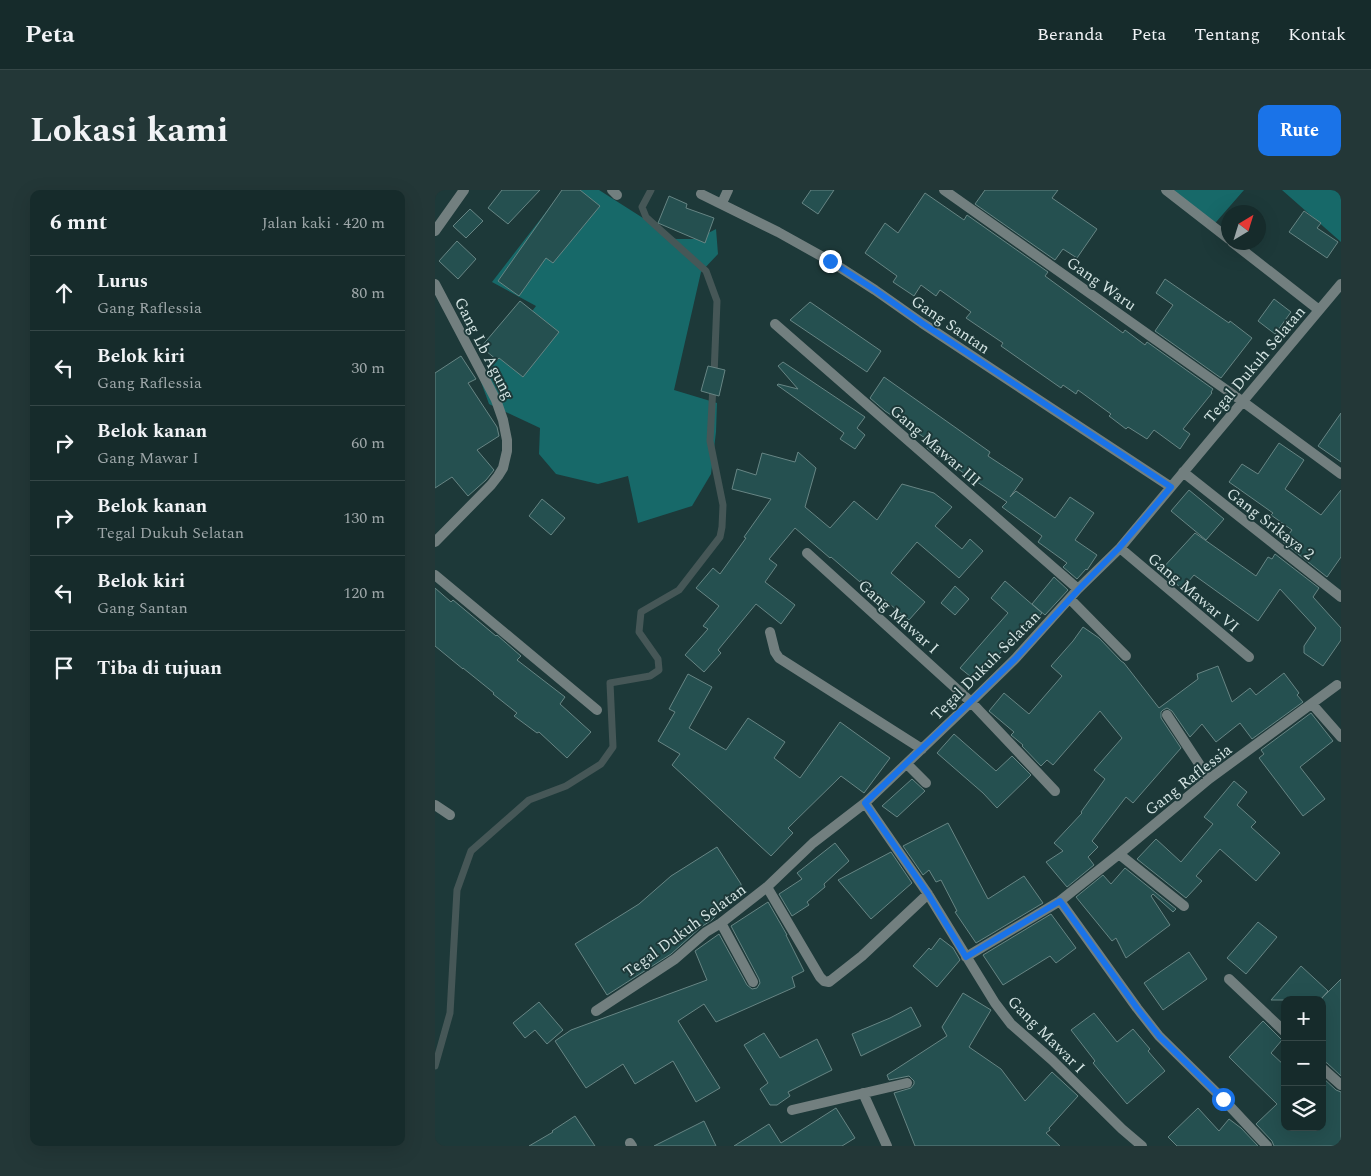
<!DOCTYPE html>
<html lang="id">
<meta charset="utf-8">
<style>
:root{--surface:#162b2b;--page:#233737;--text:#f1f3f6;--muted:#9ea7a9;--line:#354747;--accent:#1a73e8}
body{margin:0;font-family:Spectral,serif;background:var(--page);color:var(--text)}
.controls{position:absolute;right:15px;bottom:15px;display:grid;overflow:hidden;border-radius:10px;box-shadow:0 5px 20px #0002}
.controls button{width:45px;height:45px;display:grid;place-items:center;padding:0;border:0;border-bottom:1px solid var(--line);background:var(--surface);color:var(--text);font:25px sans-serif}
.compass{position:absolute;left:786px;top:15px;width:45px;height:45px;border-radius:50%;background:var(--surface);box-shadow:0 5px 20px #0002;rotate:38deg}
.stop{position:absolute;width:15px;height:15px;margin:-11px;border:4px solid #1a73e8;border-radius:50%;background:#fff}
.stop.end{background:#1a73e8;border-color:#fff;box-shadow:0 1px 5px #0008}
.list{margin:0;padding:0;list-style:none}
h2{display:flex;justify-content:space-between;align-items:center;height:65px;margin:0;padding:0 20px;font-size:21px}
h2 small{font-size:16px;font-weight:400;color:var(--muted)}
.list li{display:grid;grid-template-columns:32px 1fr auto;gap:15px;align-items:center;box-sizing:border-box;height:75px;padding:0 20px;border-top:1px solid var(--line)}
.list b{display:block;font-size:19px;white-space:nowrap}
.list p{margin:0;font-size:16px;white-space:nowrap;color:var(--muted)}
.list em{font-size:16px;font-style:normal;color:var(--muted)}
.icon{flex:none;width:28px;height:28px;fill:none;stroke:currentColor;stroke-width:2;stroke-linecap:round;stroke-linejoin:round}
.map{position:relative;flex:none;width:906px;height:956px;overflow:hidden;border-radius:10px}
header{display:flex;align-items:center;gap:30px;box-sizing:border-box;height:70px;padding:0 25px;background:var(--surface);border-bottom:1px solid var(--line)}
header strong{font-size:24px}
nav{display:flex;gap:28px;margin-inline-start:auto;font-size:18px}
.intro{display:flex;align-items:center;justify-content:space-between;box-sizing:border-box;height:120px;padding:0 30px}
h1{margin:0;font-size:35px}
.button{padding:12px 22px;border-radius:10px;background:var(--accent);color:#fff;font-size:18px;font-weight:700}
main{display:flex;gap:30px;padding:0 30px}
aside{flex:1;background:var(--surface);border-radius:10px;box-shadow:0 5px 20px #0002}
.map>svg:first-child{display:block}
.green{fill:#176969}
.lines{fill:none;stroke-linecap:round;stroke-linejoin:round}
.stream{stroke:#465757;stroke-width:7}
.building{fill:#255050;stroke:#678584}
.street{stroke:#727f7f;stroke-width:10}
.route{stroke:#1a73e8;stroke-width:6}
.labels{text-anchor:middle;stroke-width:4;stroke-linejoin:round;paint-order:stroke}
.street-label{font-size:16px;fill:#d4e4e3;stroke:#1d3939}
</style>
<header>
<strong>Peta</strong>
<nav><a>Beranda</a><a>Peta</a><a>Tentang</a><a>Kontak</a></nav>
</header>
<div class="intro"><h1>Lokasi kami</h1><a class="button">Rute</a></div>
<main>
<aside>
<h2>6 mnt<small>Jalan kaki · 420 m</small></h2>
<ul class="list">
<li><svg class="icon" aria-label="ahead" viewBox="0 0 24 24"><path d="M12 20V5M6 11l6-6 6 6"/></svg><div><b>Lurus</b><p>Gang Raflessia</p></div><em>80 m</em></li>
<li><svg class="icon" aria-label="left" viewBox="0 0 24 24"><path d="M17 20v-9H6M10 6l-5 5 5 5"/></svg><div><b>Belok kiri</b><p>Gang Raflessia</p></div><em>30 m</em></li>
<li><svg class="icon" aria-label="right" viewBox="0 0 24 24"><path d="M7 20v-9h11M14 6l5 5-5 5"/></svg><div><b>Belok kanan</b><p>Gang Mawar I</p></div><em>60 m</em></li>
<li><svg class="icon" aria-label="right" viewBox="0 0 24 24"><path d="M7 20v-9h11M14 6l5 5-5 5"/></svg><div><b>Belok kanan</b><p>Tegal Dukuh Selatan</p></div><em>130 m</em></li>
<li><svg class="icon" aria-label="left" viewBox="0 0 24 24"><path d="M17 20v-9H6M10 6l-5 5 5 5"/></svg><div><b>Belok kiri</b><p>Gang Santan</p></div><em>120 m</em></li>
<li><svg class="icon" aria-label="arrive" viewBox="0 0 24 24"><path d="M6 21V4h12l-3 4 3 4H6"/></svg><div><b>Tiba di tujuan</b></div></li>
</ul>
</aside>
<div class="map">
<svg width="906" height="956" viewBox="0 0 906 956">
<rect width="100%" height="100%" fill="#1d3939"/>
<!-- green -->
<path class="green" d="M128,0h36l77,49h21l19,-10 2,25 -17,18 -27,118 43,13 -1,29 -5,42 -19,32 -54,17 -10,-47 -30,8 -42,-10 -17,-20 1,-26 -51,-24 -9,-25 56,-73 -44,-24z
M740,0h69l-34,39 -40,-33z
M847,0h59v52z"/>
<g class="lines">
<!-- stream -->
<path class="stream" d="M216,0l-9,17 4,10 60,54 11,30 -3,74
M0,876l15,-53 7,-123 14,-39 58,-51 37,-14 35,-22 12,-17 -3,-64 40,-7 9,-6 -1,-11 -19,-27 2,-20 38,-22 41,-53 2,-10 1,-22 -13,-64 3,-55"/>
</g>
<!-- building -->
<path class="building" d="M67,0h38l-32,34 -20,-16z
M127,0h18l20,16 -47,57 -7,-5 -27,38 -21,-15z
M376,0h23l-16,24 -16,-11z
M550,0h73l-6,8 45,31 -20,29 -14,-9 -8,11 -80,-56z
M490,3l39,27 3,-5 81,57 -3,4 78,57 2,-3 20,15 2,-3 66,47 -2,3 1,1 -29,36 7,5 -10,15 -26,-19 -7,9 -19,-12 -2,2 -17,-13 2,-2 -33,-24 -2,4 -13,-9 -2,3 -60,-42 2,-3 -37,-25 5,-6 -31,-22 -4,6 -15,-11 -7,11 -21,-14 4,-6 -32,-23 20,-30 13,10z
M234,6l18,8 -1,4 28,10 -9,25 -47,-20z
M35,19l13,12 -17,17 -13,-12z
M869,21l17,12 -4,5 21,14 -11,16 -38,-26z
M22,51l19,18 -18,20 -19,-18z
M730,89l64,44 1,-2 22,17 -31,40 -66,-47 18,-26 -17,-12z
M839,109l17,13 -16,22 -17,-13z
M85,111l39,31 -36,45 -24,-19 -2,2 -16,-13z
M375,112l71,49 -14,21 -77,-52z
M26,166l15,23 -8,4 29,44 2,9 -22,14 17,20 -8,10 -18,16 -16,-19 -17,11v-115z
M348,172l82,55 -8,11 8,7 -10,14 -15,-10 4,-6 -67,-48 1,-1 20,5 -20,-23z
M273,176l17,4 -6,26 -18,-5z
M449,187l106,75 -2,4 35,23 -13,18 6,-6 39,27 15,-21 24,16 -19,27 22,15 -10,15 -1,-1 -9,10 -14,-12 4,-4 -29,-21 4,-6 -40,-29 5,-5 -76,-51 -4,-3 4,-6 -46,-31 -15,-13z
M906,223v49l-23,-16z
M844,253l25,17 -19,29 36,26 20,-25v67l-14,20 -44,-35 9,-12 -21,-15 2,-2 -44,-31 13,-18 16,10z
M363,262l18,16 -11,39 25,21 24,-27 23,19 25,-36 32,9 18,14 -17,19 27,23 8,-10 13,12 -24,27 -42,-36 -26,31 34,29 -16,18 -48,-40 -1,2 -29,-25 -1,1 -35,-30 -26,31 8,6 -12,17 30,23 -14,19 -25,-20 -38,46 3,3 -17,19 -19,-17 23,-26 -5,-3 16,-20 -23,-18 17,-20 7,6 26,-36 -2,-1 27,-38 -39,-10 5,-20 19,6 6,-22 33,9z
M754,300l35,29 -18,21 -35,-29z
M107,309l23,19 -14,17 -22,-19z
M760,343l61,43 12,-19 4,2 3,-5 44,34 -6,9 28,31v12l-18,26 -19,-13v-7l12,-18 -36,-39 -22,32 -64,-46 -12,14 -21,-19z
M619,387l14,13 -23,25 -13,-11z
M570,391l37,32 -18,20 -4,-3 -44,51 -16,-13 48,-55 -17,-15z
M520,396l14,13 -14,16 -14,-12z
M0,398l16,14 2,-2 43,36 1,-1 17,15 7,6 -4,4 48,37 -5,7 31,28 -24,26 -28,-26 -2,1 -23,-17 3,-3 -24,-19 1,-1 -31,-25v1l-28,-23z
M648,437l16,11 22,23 3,2 35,45 39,-29 -1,-5 21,-8 14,36 18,-14 6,7 28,-22 15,20 -2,2 6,7 -51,37 -12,-16 -24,19 -14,-18 -12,13 -18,-26 -5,-3 -4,2 -2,2v6l20,30 -48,55 -7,-6 -34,44 6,6 -10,10 6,8 -27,22 -21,-25 17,-11 -9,-8 28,-30 -1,-1 24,-33 -11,-9 28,-32 -22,-27 -47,54 -6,-5 -6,6 -19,-20 1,-1 -12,-10 3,-3 -25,-21 15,-18 25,21 33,-38 -11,-10 22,-25z
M253,484l24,13 -23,41 37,22 22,-32 37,24 -11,16 26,20 40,-56 50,36 -26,35 -23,-17 -53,52 5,5 -22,23 -99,-91 8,-11 -22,-13 17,-29 -6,-3z
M876,523l22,28 -33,26 25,32 -22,17 -44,-58 5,-4 -3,-4z
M519,544l42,37 16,-15 19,19 -34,33 -14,-15 -46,-40z
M477,589l13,12 -28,26 -15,-11z
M799,591l13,11 -10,13 19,17 -5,5 29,26 -24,28 -36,-32 -24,27 6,5 -16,17 -49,-39 19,-20 25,23 32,-38 -9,-7z
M513,633l40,76 36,-23 19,27 -67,40 -21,-31 2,-1 -16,-31 -5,2 -7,-12 -6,5 -20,-29z
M400,653l14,18 -25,23 1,3 -18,15 2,3 -17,11 -13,-22 23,-15 -5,-6z
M282,657l24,37v6l-29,30 -11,7 -30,27 -64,41 -32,-51 64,-40 32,-28z
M456,662l21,31 -41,36 -33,-39z
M690,678l51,41 -3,3 -20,-18 -2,2 19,29 -44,33 -10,-20 -4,3 -36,-44 27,-22 8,9z
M333,712l19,33h-1l18,36 -12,6 3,10 -79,35 -12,-18 -26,17 42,67 -24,14 -23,-41 -38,23 -12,-20 -37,24 -31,-47 16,-11 136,-50 -12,-29 24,-17 28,51 5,4 5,-1 3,-5 -1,-4 -28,-53z
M616,724l25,34 -20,15 -6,-7 -47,29 -20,-30z
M823,732l19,15 -31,37 -19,-16z
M505,748l13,10 7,12 -23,27 -24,-21 16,-18 2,2z
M754,762l18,27 -44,31 -19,-27z
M866,776l27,25 -8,9h-49z
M906,789v97l-14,-13 -5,-2v-63z
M528,803l28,17 -22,37 32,22 24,32 27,-29 26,24 -29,32 1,2 -4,3 14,13h-145l-21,-53 17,-5 3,-4v-3l-5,-5 -20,4 -2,-5 60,-39 -5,-9z
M104,812l24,28 -16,14 -12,-14 -10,8 -12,-15z
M476,817l10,19 -60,30 -9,-22 38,-16z
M659,823l23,29 16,-13 17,20 -2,2 17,20 -38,33 -34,-41 2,-2 -24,-31z
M828,831l19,19 -11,13 14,13v61h37v-50l14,13 5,2v54h-67l-2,-5 -16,-17 21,-20 -48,-47z
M329,843l16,25 37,-19 15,31 -44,22 2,4 -13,9h-7l-10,-16 8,-6 -24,-38z
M401,918l19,30 -13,8h-108l35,-22 12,19z
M763,918l21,23 10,-12 12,9 17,18h-81l-9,-9z
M140,926l20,30h-66l24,-14 -1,-1z
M269,931l12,25h-62z"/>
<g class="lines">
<!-- street -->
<path class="street" d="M177,0l5,5
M509,0l298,211 99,73
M731,0l63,49
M266,4l77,38 52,29 45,29 47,33 249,164
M287,13l6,-13
M0,41l29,-41
M797,52l87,68
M0,94l61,116 7,20 4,20v11l-4,17 -5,8 -7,9 -56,57
M340,134l303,265
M748,282l158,125
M685,358l129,109
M372,363l164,149 84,89
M0,385l162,135
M635,409l56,57
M335,442l5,20 4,6 143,91
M877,514l29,33
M732,525l42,64
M472,574l19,19
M430,613l63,91 67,109 16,21 41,36 70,69 20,17
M0,615l15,10
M684,664l65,52
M332,697l53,90 4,4 5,1 33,-26 66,-62
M625,711l77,107 22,28 64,63 44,47
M286,733l32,59
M531,767l94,-56 59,-47 90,-75 128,-94
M794,789l56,53
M161,821l79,-52 31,-27 15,-9 46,-36 46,-44 52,-40 106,-101 44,-43 63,-70 42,-41 221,-264
M887,878l19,17
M428,903l24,53
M357,920l115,-27
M195,953l2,3"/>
</g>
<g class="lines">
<!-- route -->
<path class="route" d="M395,71l45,29 47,33 249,164 -52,61 -40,41 -64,70 -150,144 63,91 38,63 94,-56 77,107 22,28 64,63"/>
</g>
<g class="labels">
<!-- street labels -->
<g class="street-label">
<text transform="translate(667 93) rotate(35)" y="6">Gang Waru</text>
<text transform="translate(516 134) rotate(34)" y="6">Gang Santan</text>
<text transform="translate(50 158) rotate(63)" y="6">Gang Lb Agung</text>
<text transform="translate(819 174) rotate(-50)" y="6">Tegal Dukuh Selatan</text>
<text transform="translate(501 255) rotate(41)" y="6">Gang Mawar III</text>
<text transform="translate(836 333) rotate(38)" y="6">Gang Srikaya 2</text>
<text transform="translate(759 402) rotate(40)" y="6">Gang Mawar VI</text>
<text transform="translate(464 426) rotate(42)" y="6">Gang Mawar I</text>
<text transform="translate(550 475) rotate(-45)" y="6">Tegal Dukuh Selatan</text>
<text transform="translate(753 589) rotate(-38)" y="6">Gang Raflessia</text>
<text transform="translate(249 740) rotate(-36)" y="6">Tegal Dukuh Selatan</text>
<text transform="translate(612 844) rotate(45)" y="6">Gang Mawar I</text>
</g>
</g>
</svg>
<div class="controls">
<button>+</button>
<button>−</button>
<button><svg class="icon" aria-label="layers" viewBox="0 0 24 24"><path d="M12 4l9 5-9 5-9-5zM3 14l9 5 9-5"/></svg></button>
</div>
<svg class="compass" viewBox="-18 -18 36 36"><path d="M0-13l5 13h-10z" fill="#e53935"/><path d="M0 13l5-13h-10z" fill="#9ea7a9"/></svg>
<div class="stop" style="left:788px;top:909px"></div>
<div class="stop end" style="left:395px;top:71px"></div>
</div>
</main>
